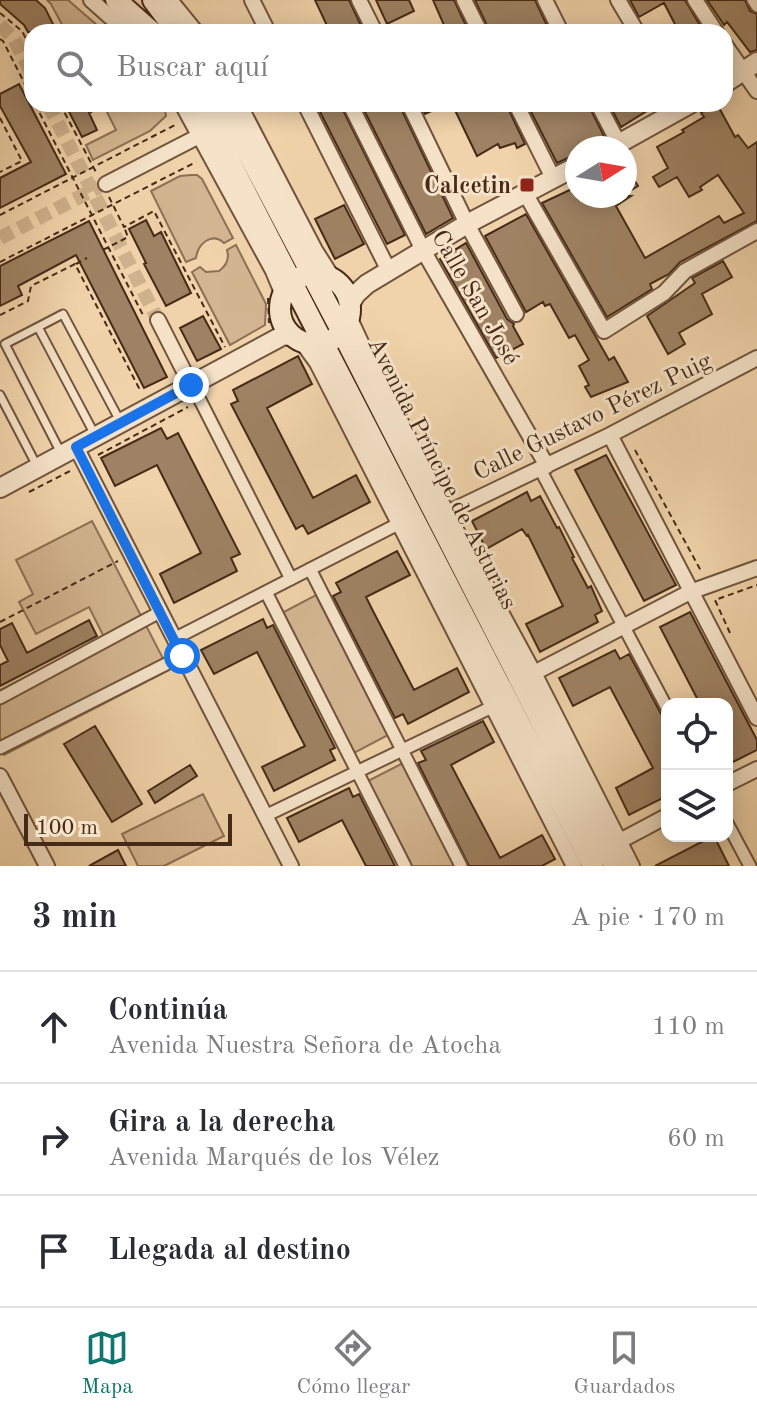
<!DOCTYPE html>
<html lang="es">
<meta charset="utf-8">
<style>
:root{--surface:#fff;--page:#f7f7f7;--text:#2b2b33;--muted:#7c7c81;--line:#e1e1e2;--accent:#0f766e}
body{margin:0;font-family:"Old Standard TT",serif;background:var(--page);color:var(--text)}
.controls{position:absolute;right:24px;bottom:24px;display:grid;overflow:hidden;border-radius:16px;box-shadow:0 4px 20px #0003}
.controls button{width:72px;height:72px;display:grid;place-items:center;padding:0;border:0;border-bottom:2px solid var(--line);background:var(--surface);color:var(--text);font:40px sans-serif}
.compass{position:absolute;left:565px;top:136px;width:72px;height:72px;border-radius:50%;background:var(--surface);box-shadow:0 4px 20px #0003;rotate:79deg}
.scale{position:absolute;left:24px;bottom:20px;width:208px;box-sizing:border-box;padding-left:8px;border:4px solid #462a17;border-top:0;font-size:22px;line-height:28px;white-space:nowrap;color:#462a17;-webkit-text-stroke:6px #f5e2c8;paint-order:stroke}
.stop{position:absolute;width:24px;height:24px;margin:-18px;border:6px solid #1a73e8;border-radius:50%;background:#fff}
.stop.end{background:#1a73e8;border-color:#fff;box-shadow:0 2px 8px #0008}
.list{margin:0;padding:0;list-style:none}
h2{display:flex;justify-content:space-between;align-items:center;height:104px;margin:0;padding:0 32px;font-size:34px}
h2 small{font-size:26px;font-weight:400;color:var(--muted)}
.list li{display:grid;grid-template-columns:52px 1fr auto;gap:24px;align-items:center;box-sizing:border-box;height:112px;padding:0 32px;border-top:2px solid var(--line)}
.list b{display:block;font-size:30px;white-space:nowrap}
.list p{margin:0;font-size:26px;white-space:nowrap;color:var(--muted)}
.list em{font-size:26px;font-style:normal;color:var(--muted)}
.icon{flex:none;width:44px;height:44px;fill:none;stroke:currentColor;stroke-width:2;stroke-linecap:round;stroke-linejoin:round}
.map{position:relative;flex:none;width:757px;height:866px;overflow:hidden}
.search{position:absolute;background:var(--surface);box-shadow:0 4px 20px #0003;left:24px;right:24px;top:24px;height:88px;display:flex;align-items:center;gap:20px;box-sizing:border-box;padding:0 28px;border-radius:24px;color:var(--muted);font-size:30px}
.sheet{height:440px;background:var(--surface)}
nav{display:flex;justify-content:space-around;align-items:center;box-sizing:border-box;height:112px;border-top:2px solid var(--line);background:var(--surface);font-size:22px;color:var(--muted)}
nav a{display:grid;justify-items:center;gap:4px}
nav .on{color:var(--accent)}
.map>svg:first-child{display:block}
.green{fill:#d3b691;stroke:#8c7054;stroke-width:2}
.building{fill:#9e8263;stroke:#462a17;stroke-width:2}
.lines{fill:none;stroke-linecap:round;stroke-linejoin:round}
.minor-tunnel{stroke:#ceb18d;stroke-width:14;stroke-dasharray:14 7;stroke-linecap:butt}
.service-casing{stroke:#70543c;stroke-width:11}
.pedestrian-casing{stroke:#70543c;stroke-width:15}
.minor-casing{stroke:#70543c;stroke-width:18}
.tertiary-casing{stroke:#70543c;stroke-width:22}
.secondary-casing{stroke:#462a17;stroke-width:24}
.path{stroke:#462a17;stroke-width:2;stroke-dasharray:6 4;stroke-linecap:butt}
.service{stroke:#f5e2c8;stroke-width:7}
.pedestrian{stroke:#f5e2c8;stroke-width:11}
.minor{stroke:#f5e2c8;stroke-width:14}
.tertiary{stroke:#f5e2c8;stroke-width:18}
.secondary{stroke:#f5e2c8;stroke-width:20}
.route{stroke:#1a73e8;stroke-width:10}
.poi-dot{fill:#8f2418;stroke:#f5e2c8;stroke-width:3}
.labels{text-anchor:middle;stroke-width:6;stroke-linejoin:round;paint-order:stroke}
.poi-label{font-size:24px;font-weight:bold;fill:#462a17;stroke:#f5e2c8;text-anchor:end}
.street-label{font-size:24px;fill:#462a17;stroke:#f5e2c8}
</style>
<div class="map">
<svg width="757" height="866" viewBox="0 0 757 866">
<rect width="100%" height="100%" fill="#f0d3aa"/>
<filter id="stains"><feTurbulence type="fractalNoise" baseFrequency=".0025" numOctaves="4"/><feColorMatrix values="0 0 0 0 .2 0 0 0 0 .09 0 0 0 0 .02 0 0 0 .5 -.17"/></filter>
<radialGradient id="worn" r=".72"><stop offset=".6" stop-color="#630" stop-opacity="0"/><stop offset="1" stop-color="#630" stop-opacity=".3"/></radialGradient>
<!-- green -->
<path class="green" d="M47,0h21l37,32h-39l-15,-28z
M103,104h61l2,12 -16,15 -57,29 -7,-15 30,-15z
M191,175h6l5,4 31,59 -9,5c-12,-11 -26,0 -28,15l-10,4 -35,-71 29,-15z
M236,245l30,59 -1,21 -35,20 -38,-73 8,-5 6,5 13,-1c7,-5 11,-11 8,-21z
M92,521l77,149 -165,85 -4,-7v-58l104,-53 -15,-30 -53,27 -17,-32 14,-8 -17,-34z
M316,595l72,140 -34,18 -72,-140z
M403,763l53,103h-44l-44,-85z
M203,794l21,42 -60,30h-26l-16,-32z"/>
<!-- building -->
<path class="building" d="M0,0h36l9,8 12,24h-29l-4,-7 -24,-21z
M315,0h34l15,32h-34z
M376,0h33l5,11 -27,13z
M433,0h21l15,32h-22z
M475,0h60l15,32h-60z
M630,0h55l16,27 -10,5h-12l-15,-29 -25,14z
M707,0h38l5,11 7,3v36l-7,2 -23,-30 -3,3z
M19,84l47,90 -66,34v-30l31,-16 -31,-56v-12z
M65,104h41l-17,9 8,17 -15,7z
M316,104h24l65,131 -18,9z
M361,104h38l54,114 -27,16z
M420,104h27l-22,10z
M452,104h54l19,40 -8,4 -2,-5 -15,5 -2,-4 -21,12z
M527,104h61l17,34 -6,9 -22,1v6l-20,9z
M609,104h49l-37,23z
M715,104h2l18,33 3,-2 10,13 9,-6v79l-77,41 -11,12 -19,10 2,5 -45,28 -65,-114 34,-16 1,9h54l-15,10 29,52 74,-42 5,7 20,-10 -26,-38 -18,12 2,3 -13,7 -12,-20 -18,10 -6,-10 15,-9 -11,-21 27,-15 -2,-2 22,-13 -3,-4z
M625,165l13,21 -13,8z
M344,205l20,39 -29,15 -20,-40z
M526,214l83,146 5,-3 14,25 -37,15 -6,-10 4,-2 -10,-19 10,-6 -14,-25 -6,3 -19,-34 -5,2 -2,-4 -17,10 -41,-76z
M146,220l8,16 7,-4 30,61 -25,13 -22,-42 2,-1 -17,-34z
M89,221l78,156 -23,11 -68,-133 -58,31 4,9 -22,11v-40z
M466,243l41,76 7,5 -1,2 10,18 -27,14 -56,-99z
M723,261l9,16 -30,17 10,20 -33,19 6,11 -17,10 -21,-38 48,-33 -3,-5z
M203,316l18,33 -24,12 -17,-33z
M298,356l14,28 -45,24 46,90 43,-23 14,27 -62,32 -5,-9 -7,4 -65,-125 7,-3 -5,-11z
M161,428l6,11 11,-6 62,121 -9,4 6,13 -63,32 -14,-29 41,-21 -44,-88 -42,21 -14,-28z
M606,455l70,130 -32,16 -69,-131z
M527,492l4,9 9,-5 17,32 2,-1 15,30 -2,1 16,30 3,-2 11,25 -7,4 3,7 -58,30 -14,-28 37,-18 -35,-71 -1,1 -5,-7 -36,20 -14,-28z
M397,551l13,24 -44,22 7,14 41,79 43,-22 12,24 -61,32 -5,-10 -8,4 -62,-122 8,-4 -5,-9z
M690,612l67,128v10l-26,13 -4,-8v-51h-27l-40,-77z
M263,619l4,9 6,-3 62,123 -5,2 5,10 -61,31 -12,-24 43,-21 -10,-19 -38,-75 -43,22 -13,-24z
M89,620l8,16 -97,50v-21l8,-4 -8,-16v-16l12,-6 15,30z
M615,650l5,9 9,-5 38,71v71l-38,19 -13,-27 37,-20 -43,-81 -37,19 -14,-28z
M483,721l11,21 -43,23 49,93 42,-23 13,24 -13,7h-73l-51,-103 8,-3 -5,-9z
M95,726l47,78 -30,18 -48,-78z
M190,765l7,11 -42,27 -7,-12z
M349,788l4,9 6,-3 36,72h-29l-24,-46 -43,22 -12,-24z
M714,836l15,30h-74l58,-30z
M118,850l8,16h-37z"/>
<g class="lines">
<!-- minor-tunnel -->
<path class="minor-tunnel" d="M0,25l14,14 18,35
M48,104l110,216
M0,238l99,-51"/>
<defs>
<path id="service" d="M38,327l25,-13 57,107
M0,395l38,73
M62,455l-57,-111 33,-17 57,108"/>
<path id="pedestrian" d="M753,0l4,6
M200,400l91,179
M540,469l127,239
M310,569l151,297
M266,592l139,274
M174,639l224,-115
M0,698l160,-86
M0,748l182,-92
M265,816l227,-109
M727,823l23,43"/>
<path id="minor" d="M91,0l36,32
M170,0l26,32
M252,0l16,32
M359,0l16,32
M464,0l16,32
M545,0l16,32
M618,0l19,32
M695,0l21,32
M725,45l32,46
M182,104l91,167 10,24
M239,104l76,146 19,30
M305,104l84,167
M350,104l73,146 124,216
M409,104l58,120 49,90
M516,104l37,74
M598,104l21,40
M106,184l95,-49
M525,193l79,138 60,-38 21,-22 72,-40
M350,309l1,12 14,30 82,162 87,160 98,193
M158,320l33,65
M301,341l16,22 257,503
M610,435l147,283
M76,447l215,419
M447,513l163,-78 147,-77
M534,673l156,-81 67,-24
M0,776l47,90
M727,784l30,-15
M620,841l47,-25"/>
<path id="tertiary" d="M725,83l32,-21
M611,148l79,-44
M349,306l7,-12 11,-10 100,-60 110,-58
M0,488l282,-152 10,-1"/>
<path id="secondary" d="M116,0l36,32
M153,0l24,32
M200,104l393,762
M222,104l120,228 273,534
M280 309a35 35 0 1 1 70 0a35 35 0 1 1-70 0Z"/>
</defs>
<!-- service casing -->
<use href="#service" class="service-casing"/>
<!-- pedestrian casing -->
<use href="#pedestrian" class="pedestrian-casing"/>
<!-- minor casing -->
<use href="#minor" class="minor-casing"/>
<!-- tertiary casing -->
<use href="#tertiary" class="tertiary-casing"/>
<!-- secondary casing -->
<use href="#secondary" class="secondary-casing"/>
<!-- path -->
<path class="path" d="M0,13l22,18 10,20
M0,39l3,2 29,57
M35,104l109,213
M60,104l37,70
M0,118l22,43 -22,11
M109,197l15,30 30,-16 71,136
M0,215l175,-90
M103,250l25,-13 -4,-10
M0,262l196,-100
M76,264l11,-6
M268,298l1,25
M0,315l28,-14 3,-15 44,-22 66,128
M635,450l66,121
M98,455l90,-48
M29,492l41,-21
M0,622l118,-61
M730,633l-15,-33 42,-15"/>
<!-- service -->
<use href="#service" class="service"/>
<!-- pedestrian -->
<use href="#pedestrian" class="pedestrian"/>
<!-- minor -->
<use href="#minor" class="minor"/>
<!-- tertiary -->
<use href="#tertiary" class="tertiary"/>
<!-- secondary -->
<use href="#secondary" class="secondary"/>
</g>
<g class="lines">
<!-- route -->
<path class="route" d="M182,656l-106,-209 115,-62"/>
</g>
<!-- markers -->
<rect class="poi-dot" x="519" y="177" width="16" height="16" rx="4"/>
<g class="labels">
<!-- poi labels -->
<g class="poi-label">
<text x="511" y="193">Calcetin</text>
</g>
<!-- street labels -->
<g class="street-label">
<text transform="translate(476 297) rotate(60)" y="8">Calle San José</text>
<text transform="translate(592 416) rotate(-26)" y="8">Calle Gustavo Pérez Puig</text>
<text transform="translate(443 473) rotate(63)" y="8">Avenida Príncipe de Asturias</text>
</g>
</g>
<rect width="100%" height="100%" filter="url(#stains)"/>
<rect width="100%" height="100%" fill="url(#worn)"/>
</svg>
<div class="controls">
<button><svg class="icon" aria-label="locate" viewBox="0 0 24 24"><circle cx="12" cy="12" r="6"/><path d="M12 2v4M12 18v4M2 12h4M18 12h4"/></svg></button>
<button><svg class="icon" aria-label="layers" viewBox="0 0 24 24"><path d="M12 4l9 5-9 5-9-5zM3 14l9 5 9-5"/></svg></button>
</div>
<svg class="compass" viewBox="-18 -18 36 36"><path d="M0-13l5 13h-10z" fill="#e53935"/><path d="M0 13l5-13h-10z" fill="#7c7c81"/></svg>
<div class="scale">100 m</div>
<div class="stop" style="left:182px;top:656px"></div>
<div class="stop end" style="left:191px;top:385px"></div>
<div class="search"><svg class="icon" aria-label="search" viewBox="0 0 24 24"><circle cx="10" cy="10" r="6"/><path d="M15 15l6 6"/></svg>Buscar aquí</div>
</div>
<section class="sheet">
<h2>3 min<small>A pie · 170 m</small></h2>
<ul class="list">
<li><svg class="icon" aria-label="ahead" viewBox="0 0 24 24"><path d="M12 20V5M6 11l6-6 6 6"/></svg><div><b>Continúa</b><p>Avenida Nuestra Señora de Atocha</p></div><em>110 m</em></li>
<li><svg class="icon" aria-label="right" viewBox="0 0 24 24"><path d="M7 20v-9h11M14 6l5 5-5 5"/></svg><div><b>Gira a la derecha</b><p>Avenida Marqués de los Vélez</p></div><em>60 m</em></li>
<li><svg class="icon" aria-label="arrive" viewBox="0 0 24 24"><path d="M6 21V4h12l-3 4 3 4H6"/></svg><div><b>Llegada al destino</b></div></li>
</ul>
</section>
<nav>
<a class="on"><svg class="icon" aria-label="map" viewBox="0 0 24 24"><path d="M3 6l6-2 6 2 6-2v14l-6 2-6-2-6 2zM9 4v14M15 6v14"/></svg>Mapa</a>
<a><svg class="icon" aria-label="directions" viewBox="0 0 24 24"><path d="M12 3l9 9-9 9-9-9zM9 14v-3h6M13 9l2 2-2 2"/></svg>Cómo llegar</a>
<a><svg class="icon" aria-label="saved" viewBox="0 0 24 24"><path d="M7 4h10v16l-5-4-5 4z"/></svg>Guardados</a>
</nav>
